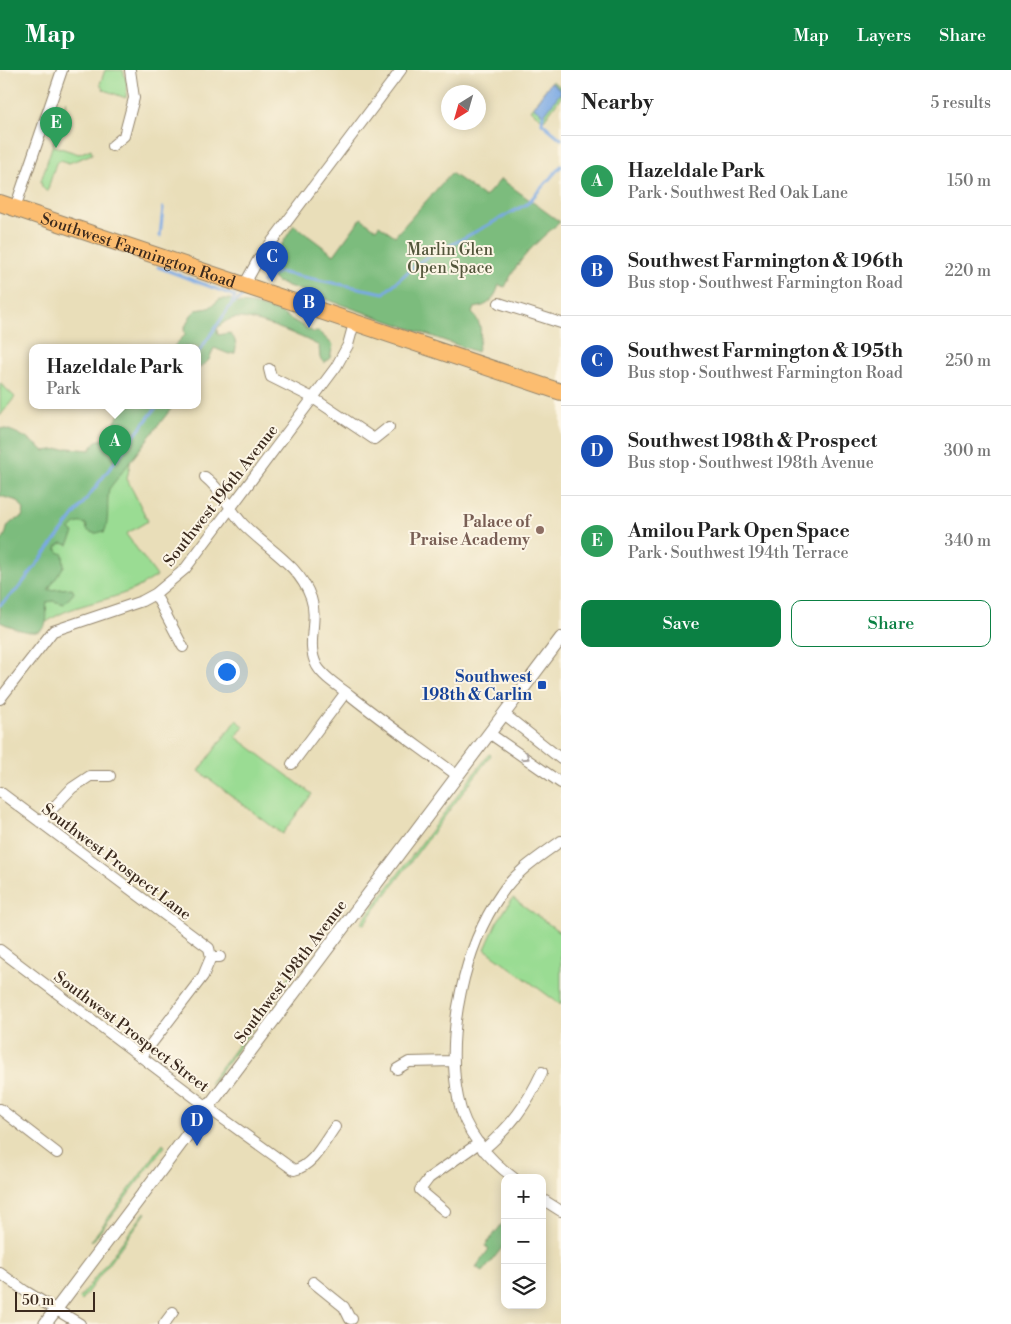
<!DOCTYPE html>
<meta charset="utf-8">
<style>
:root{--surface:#fff;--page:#f2f2f2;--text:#222;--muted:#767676;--line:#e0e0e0;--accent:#0b8043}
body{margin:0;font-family:"Libre Bodoni",serif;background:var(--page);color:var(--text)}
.controls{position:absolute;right:15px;bottom:15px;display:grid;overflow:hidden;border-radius:10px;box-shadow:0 2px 12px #0003}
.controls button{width:45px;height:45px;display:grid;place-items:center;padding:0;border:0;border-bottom:1px solid var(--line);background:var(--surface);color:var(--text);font:25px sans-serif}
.compass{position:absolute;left:441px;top:15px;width:45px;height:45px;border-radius:50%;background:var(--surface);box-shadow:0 2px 12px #0003;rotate:217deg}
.scale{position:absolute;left:15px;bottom:12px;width:80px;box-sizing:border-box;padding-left:5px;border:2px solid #3b2a1e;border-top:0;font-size:14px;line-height:18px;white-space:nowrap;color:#3b2a1e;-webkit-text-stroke:4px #fcf5e5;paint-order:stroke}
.you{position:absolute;left:226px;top:601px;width:18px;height:18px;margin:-12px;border:4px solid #fff;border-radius:50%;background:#1a73e8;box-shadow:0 0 0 8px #1a73e833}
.badge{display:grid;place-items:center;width:32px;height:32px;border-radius:50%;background:var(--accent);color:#fff;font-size:16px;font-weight:700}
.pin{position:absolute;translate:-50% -41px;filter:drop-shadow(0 1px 2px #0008)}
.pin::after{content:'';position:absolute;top:26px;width:18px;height:15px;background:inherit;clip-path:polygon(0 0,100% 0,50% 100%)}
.popup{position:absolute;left:29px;top:274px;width:172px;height:65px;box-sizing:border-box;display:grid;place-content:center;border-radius:10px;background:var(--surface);filter:drop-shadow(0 1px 4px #0005);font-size:16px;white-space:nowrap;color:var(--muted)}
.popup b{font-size:19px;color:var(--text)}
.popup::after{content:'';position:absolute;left:50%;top:100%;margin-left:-10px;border:10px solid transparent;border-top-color:var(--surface)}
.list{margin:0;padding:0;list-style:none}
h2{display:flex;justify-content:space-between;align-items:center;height:65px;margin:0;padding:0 20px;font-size:21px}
h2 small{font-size:16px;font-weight:400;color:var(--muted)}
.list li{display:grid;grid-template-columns:32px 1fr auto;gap:15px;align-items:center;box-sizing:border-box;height:90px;padding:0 20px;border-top:1px solid var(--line)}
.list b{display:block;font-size:19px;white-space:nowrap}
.list p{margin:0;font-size:16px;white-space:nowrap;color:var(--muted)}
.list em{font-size:16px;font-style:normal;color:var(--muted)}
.actions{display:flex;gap:10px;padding:15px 20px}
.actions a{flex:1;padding:11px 0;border:1px solid var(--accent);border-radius:10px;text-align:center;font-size:18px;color:var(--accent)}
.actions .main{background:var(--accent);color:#fff}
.icon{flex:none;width:28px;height:28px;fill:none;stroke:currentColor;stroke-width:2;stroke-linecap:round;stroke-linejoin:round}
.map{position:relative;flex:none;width:561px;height:1254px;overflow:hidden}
header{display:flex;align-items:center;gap:30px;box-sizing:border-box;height:70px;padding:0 25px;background:var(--accent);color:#fff}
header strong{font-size:24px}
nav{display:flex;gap:28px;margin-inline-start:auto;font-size:18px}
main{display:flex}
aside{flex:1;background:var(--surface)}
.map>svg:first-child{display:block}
.green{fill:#9adc93;stroke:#6a8358}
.forest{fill:#7bbc7d;stroke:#5b734e}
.water{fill:#7aa9e4;stroke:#5a6a81}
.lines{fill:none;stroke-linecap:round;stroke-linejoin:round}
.stream{stroke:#7aa9e4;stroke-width:3}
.minor-casing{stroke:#92846c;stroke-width:12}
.tertiary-casing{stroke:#92846c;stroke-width:14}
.primary-casing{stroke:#92846c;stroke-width:18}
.minor{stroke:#fff;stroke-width:10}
.tertiary{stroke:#fff;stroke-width:12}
.primary{stroke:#fcbd6f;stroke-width:16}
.oneway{stroke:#a79f9a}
.education-dot{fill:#8d6e63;stroke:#fcf5e5;stroke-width:2}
.transit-dot{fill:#1a4fb4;stroke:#fcf5e5;stroke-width:2}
.labels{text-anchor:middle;stroke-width:4;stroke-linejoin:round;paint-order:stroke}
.park-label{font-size:16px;fill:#53563b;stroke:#fcf5e5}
.street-label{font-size:16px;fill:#3b2a1e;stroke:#fcf5e5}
.education-label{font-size:16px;font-weight:bold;fill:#785e54;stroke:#fcf5e5;text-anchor:end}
.transit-label{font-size:16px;font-weight:bold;fill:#164399;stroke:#fcf5e5;text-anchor:end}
</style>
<header>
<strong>Map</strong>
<nav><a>Map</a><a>Layers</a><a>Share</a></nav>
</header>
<main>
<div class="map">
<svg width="561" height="1254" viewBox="0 0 561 1254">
<rect width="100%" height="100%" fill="#fcf5e5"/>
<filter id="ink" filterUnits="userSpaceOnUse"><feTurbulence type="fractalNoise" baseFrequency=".02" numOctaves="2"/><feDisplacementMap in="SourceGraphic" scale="10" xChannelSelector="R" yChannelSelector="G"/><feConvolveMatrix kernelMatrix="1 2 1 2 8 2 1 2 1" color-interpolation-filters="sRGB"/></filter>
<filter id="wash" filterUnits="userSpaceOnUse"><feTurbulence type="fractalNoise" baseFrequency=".0096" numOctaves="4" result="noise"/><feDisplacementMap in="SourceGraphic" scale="20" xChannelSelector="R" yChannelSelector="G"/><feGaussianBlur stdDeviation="1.12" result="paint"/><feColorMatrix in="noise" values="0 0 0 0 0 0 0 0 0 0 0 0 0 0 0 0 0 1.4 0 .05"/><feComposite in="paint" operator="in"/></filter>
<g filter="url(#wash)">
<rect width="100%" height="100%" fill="#e9deb9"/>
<!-- green -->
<path class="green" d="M105,0h18l4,13 -1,15 -22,-8 -4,-6z
M552,11l9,6v10l-17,23 -14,-10z
M67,30l-13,46 25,8 12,-5 1,5 -23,9 -8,-3 -5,3 -9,29 -5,-5 -1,-6z
M0,313l15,14 -15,19z
M132,384l-5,25 21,42 -22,13 31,42c-11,7 -22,14 -35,18 -30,11 -65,13 -87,39l-35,-27v-37z
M236,650l8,6 -8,11 76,57 -30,40 -83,-63z
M489,684l2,1 -128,170 -2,-2z
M513,828l48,35v72l-76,-56 12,-27z
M302,890l2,1 -93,123 -1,-2z
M163,1074l2,2 -73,96 -1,-1z
M145,1142l1,1 -65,88 -2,-2z"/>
<!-- forest -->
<path class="forest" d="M451,103l34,24 16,-18 59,43c-25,21 -41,36 -55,65l-6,-2c-5,15 -10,21 -25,23l-2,5c12,12 9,24 5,39l-200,-70 -7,-7v-12l24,-38 40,30 27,-37 15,11 3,-4 16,11z
M220,229h10l7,4 15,1 25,7 36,21h6l14,13 -3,13 -6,5 -4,-5 -1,-12c-18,-10 -63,-29 -82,-28 -8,0 -15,5 -20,11l1,6 11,-2c7,5 8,12 6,20l-6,1 -15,-6 -5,12 -11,9v-22h-25l12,-12 -1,-6 7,-14 5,-5 13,-2z
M123,335h51l-65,84c-3,14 1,31 -5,44l-1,-2c-7,3 -10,3 -16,-1l-1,-6c-8,-3 -12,0 -16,6l4,3 -6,12 -6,-2 -6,4 2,5 5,2 1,12 -16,24 24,-2 2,5 -10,11 -11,-3 -6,1c-2,5 1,13 -1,20 -5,20 -34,5 -46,0v-79c12,-15 0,-17 22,-26l2,-7 -6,-9 -18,-5v-68c13,1 35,14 44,23l24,-3 22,2 6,-9 12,-3z
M505,1150v24l-22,28 -7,-5 13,-18 -4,-3z"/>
<!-- water -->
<path class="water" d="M551,12l10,8v2l-17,23 -11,-8z"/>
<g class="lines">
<!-- stream -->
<path class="stream" d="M543,44l-1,9 19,16
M160,166l3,-28
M158,197l77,29 -4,9 -33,48
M263,212l15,-10 106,21 35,-31 108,-58 34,-38
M231,235l14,-10
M0,535l18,-16 140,-184"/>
</g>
</g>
<g filter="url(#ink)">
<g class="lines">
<defs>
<path id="minor" d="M112,76l12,-10 10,-38 -4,-28
M15,138l47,-138
M252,218l-4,-10 10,-18 143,-190
M499,233l62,20
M269,299l2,8 42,21 61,41 15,-12
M205,407c18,14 23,31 38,47 24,25 56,40 68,74 8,23 -6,46 6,68 7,12 23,21 34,30 35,28 71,53 107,80
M155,524l28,53
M0,629l53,-68 89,-30 13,-7 30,-25 151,-202 12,-22 6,-22
M504,644l57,45
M489,663l72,50
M292,694l54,-72
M0,722l209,156 2,9
M40,752l32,-34 18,-12h20
M0,880l218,165 76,55c19,-4 30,-28 41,-43
M142,986l61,-80 8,-19h9
M397,999l12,-7 45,-1
M0,1039l57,44
M483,1080c29,-25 43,-44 59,-78
M514,1108c-26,-19 -50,-47 -56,-80 -13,-63 6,-151 43,-204 15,-23 38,-37 60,-53
M542,1129l19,12
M445,1141l-25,-21 9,-12 50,-35
M0,1203l25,18 55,33
M313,1212l31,25 6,12h2
M164,1254l9,-12"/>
<path id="tertiary" d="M45,1254l516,-686"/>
<g id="primary">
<path id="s1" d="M0,133l561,189"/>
</g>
</defs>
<!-- minor casing -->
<use href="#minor" class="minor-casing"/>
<!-- tertiary casing -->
<use href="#tertiary" class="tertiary-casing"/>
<!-- primary casing -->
<use href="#primary" class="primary-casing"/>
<!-- minor -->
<use href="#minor" class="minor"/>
<!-- tertiary -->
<use href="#tertiary" class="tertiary"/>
<!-- primary -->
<use href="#primary" class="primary"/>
</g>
<!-- one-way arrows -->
<defs><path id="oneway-chevron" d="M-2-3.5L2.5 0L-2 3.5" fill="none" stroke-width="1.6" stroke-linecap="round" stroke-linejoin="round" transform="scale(1.25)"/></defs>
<use class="oneway" href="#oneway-chevron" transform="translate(526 687) rotate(35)"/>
</g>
<!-- markers -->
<circle class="education-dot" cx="540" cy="460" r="5"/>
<rect class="transit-dot" x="537" y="610" width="10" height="10" rx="2.5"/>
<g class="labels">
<!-- park labels -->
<g class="park-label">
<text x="450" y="185">Marlin Glen<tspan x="450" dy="18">Open Space</tspan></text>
</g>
<!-- street labels -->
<g class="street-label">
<text dy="6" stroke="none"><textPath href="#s1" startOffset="146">Southwest Farmington Road</textPath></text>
<text transform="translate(220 425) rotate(-52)" y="6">Southwest 196th Avenue</text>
<text transform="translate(117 791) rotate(37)" y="6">Southwest Prospect Lane</text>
<text transform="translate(290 901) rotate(-53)" y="6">Southwest 198th Avenue</text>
<text transform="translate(132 961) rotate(37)" y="6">Southwest Prospect Street</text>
</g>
<!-- education labels -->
<g class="education-label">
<text x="530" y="457">Palace of<tspan x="530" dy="18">Praise Academy</tspan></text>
</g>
<!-- transit labels -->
<g class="transit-label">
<text x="532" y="612">Southwest<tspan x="532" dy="18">198th &amp; Carlin</tspan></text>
</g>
</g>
</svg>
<div class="controls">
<button>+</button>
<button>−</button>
<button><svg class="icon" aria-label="layers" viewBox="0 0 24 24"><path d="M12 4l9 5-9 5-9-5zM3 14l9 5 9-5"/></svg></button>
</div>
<svg class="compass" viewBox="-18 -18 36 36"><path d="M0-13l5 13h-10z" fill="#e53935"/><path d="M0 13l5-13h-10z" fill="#767676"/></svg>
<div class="scale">50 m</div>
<div class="you"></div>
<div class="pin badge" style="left:115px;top:396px;background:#2e9e5b">A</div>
<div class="popup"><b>Hazeldale Park</b>Park</div>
<div class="pin badge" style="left:309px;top:258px;background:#1a4fb4">B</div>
<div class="pin badge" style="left:272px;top:212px;background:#1a4fb4">C</div>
<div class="pin badge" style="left:197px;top:1076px;background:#1a4fb4">D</div>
<div class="pin badge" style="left:56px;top:78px;background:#2e9e5b">E</div>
</div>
<aside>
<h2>Nearby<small>5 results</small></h2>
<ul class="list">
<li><span class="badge" style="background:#2e9e5b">A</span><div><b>Hazeldale Park</b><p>Park · Southwest Red Oak Lane</p></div><em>150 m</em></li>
<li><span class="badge" style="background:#1a4fb4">B</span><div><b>Southwest Farmington &amp; 196th</b><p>Bus stop · Southwest Farmington Road</p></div><em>220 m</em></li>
<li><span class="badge" style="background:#1a4fb4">C</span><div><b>Southwest Farmington &amp; 195th</b><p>Bus stop · Southwest Farmington Road</p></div><em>250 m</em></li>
<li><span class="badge" style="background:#1a4fb4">D</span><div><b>Southwest 198th &amp; Prospect</b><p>Bus stop · Southwest 198th Avenue</p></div><em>300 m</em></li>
<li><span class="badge" style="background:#2e9e5b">E</span><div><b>Amilou Park Open Space</b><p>Park · Southwest 194th Terrace</p></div><em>340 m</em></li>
</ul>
<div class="actions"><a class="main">Save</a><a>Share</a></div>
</aside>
</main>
